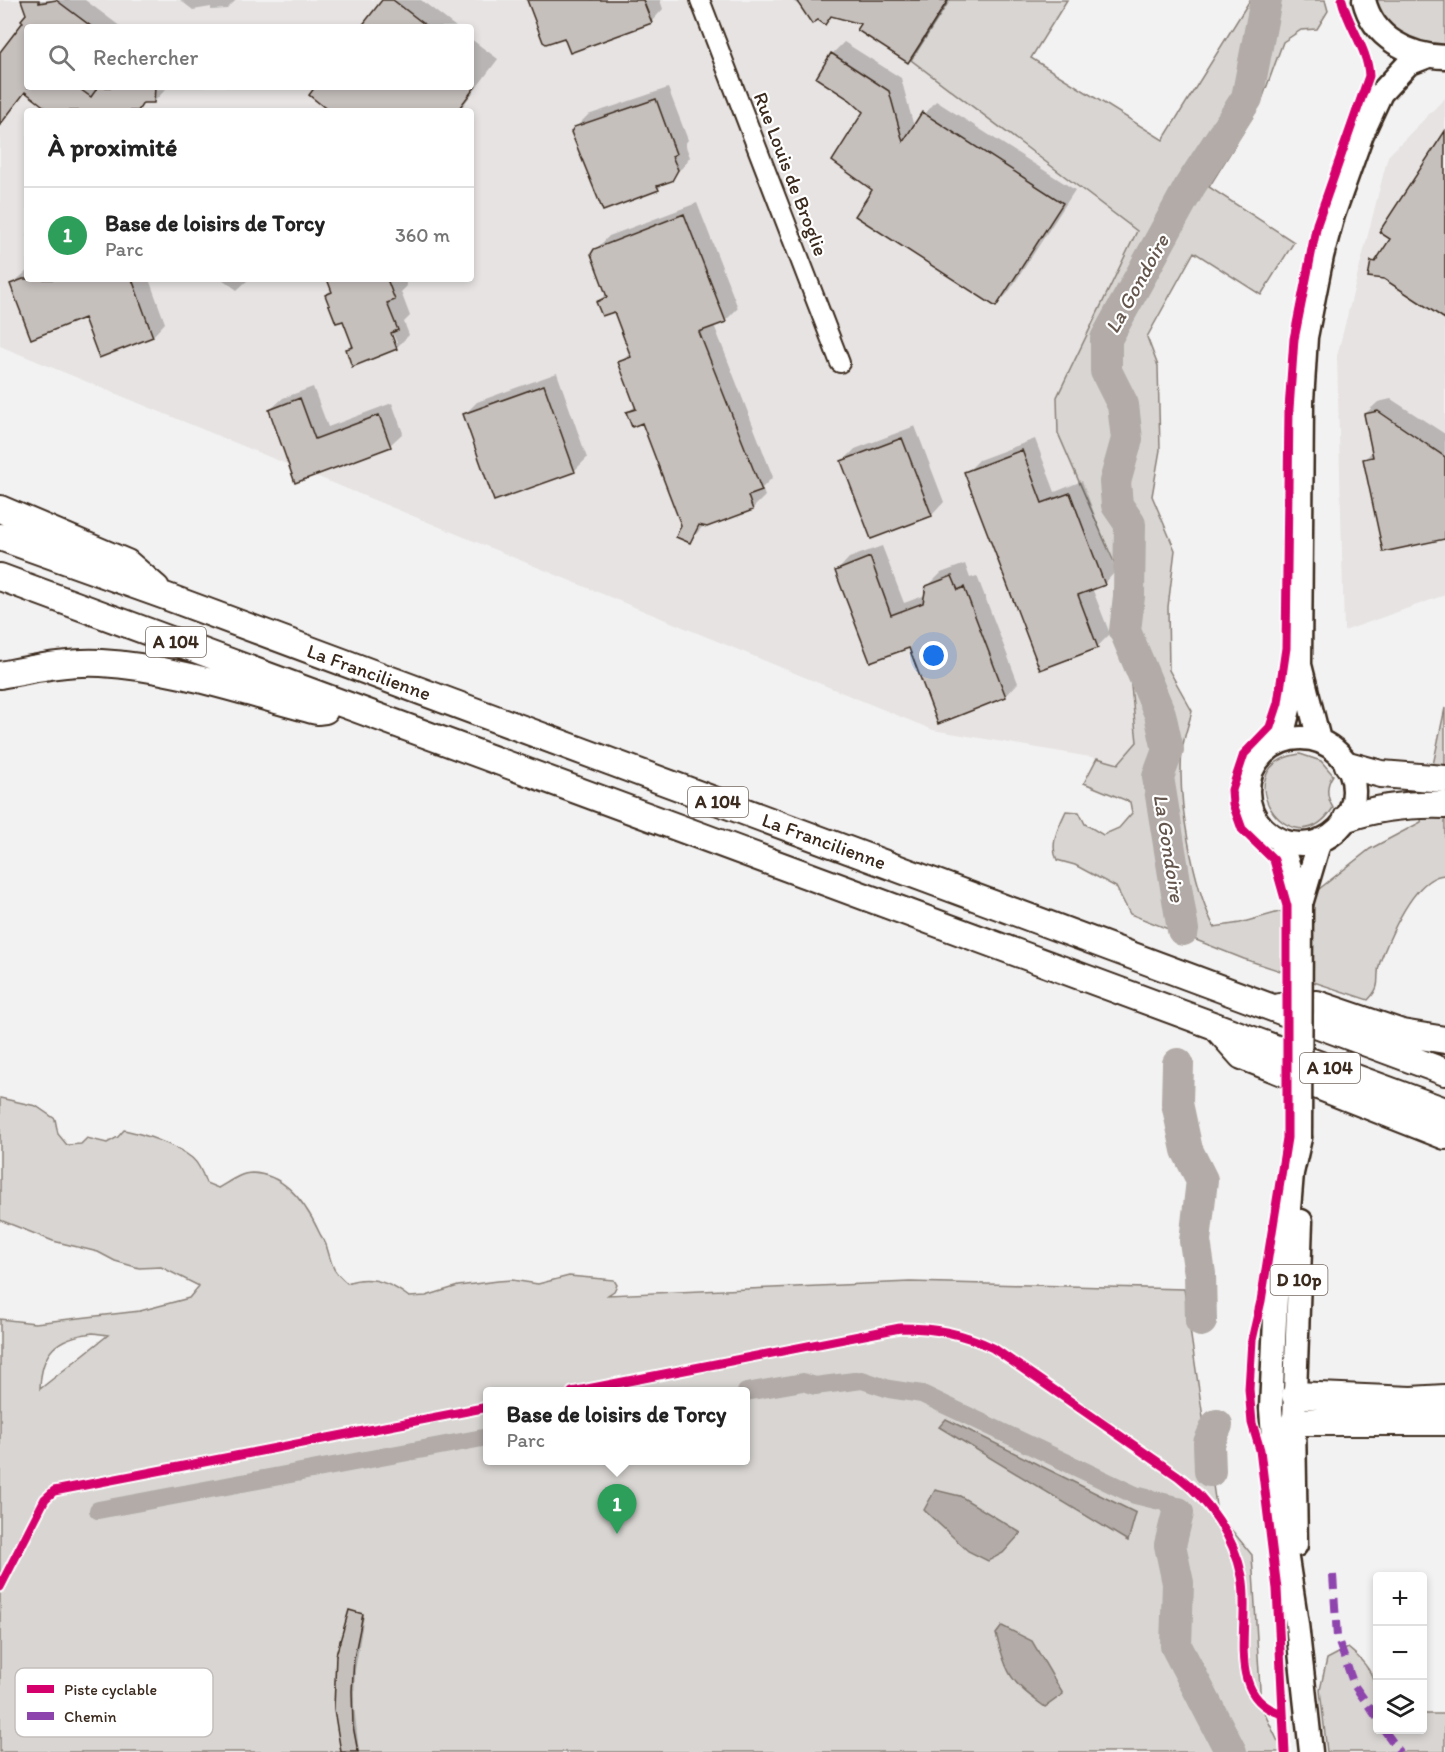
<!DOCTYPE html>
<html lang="fr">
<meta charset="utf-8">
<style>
:root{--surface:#fff;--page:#f2f2f2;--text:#222;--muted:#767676;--line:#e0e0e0;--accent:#b45309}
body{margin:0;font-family:Itim,sans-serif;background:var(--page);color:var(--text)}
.controls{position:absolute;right:18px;bottom:18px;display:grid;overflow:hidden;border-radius:6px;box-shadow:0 3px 9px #0003}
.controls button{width:54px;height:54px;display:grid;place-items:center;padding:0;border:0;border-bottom:2px solid var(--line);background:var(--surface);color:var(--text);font:30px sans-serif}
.you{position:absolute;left:934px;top:656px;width:21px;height:21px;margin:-15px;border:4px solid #fff;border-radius:50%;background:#1a73e8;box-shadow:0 0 0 9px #1a73e833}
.badge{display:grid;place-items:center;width:39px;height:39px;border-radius:50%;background:var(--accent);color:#fff;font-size:20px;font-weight:700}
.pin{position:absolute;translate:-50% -50px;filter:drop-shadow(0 2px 3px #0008)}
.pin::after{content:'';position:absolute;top:32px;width:21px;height:18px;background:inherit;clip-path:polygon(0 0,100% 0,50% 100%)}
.popup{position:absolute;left:483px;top:1387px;width:267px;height:78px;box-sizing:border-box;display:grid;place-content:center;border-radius:6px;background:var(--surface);filter:drop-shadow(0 2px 4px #0005);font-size:20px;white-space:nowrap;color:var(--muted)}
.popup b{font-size:22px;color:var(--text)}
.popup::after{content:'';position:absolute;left:50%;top:100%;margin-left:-12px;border:12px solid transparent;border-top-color:var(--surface)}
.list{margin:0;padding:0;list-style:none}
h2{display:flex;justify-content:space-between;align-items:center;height:78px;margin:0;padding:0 24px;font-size:26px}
h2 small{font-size:20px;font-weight:400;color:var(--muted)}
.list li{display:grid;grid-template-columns:39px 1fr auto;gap:18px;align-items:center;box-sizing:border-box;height:96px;padding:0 24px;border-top:2px solid var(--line)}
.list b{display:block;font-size:22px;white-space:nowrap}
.list p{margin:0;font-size:20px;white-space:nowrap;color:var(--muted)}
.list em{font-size:20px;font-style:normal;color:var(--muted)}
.icon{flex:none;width:33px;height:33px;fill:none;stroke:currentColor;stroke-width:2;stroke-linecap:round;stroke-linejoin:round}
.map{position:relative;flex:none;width:1445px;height:1752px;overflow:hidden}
.search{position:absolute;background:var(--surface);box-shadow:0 3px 9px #0003;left:24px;top:24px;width:450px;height:66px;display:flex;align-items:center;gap:15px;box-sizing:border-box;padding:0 21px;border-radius:6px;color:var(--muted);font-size:22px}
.panel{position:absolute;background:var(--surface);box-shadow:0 3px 9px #0003;left:24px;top:108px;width:450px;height:174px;border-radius:6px}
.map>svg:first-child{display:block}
.built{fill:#e6e3e2;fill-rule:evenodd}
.green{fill:#d8d5d2;stroke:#8a8078;stroke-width:1.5;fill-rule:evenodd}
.water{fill:#b2aba7;stroke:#827770;stroke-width:1.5}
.shadow{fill:#0003;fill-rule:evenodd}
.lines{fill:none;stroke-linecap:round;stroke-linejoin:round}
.canal{stroke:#b2aba7;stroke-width:18}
.river{stroke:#b2aba7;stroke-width:32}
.building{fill:#c6c0bd;stroke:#3b2a1e;stroke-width:1.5}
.minor-casing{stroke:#3b2a1e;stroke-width:22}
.major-casing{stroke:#3b2a1e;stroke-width:27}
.highway-casing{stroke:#3b2a1e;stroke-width:30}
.minor{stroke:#fff;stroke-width:18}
.major{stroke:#fff;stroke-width:22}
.highway{stroke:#fff;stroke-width:26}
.major-bridge-casing{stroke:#3b2a1e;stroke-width:27;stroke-linecap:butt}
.major-bridge{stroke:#fff;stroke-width:22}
.quiet{stroke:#8e44ad;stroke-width:8;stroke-dasharray:15 8;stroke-linecap:butt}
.cycleway-casing{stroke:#fff;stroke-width:13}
.cycleway{stroke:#d6006c;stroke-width:9}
.labels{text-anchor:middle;stroke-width:4.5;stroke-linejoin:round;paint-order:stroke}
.shield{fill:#fff;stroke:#766a62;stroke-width:1.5}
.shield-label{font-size:18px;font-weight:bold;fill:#3b2a1e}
.street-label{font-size:20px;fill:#3b2a1e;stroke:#fff}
.water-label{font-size:21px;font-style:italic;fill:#65574e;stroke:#fff}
.key{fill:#fff;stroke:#c4bfbc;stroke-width:1.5}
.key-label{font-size:16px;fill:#3b2a1e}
</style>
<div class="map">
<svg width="1445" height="1752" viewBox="0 0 1445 1752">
<rect width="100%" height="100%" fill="#f3f2f2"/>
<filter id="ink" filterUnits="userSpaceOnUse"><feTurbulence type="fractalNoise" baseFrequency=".0167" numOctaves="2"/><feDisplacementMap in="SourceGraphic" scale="12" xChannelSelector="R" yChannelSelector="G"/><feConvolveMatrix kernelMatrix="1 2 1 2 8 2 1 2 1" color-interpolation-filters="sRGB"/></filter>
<g filter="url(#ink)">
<!-- built -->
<path class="built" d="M0,0h949l-37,60 225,170 -80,168 1,35 61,141 18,168 -19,22 -22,-6 -163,-28 -933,-384zM27,27h444v60h-444zM27,111h444v168h-444z
M1445,98v497l-101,36 -7,-275 51,-200z"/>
<!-- green -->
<path class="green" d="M949,0h118l-36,58 132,82 87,-140h75l3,11 -11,18 -16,1 -18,12 -23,63 -51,82 85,55 -33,53 -67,-43 -47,85 11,29 2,84 -8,46 23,54 -7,57 1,63 23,41c-3,13 -9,27 -10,41 -5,48 11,132 32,175l26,-4 64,-18 10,-12 56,-44 51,-27 24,-114v167c-30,1 -55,61 -65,87 -6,18 4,21 -12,38l-124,-41 -114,-45 -14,-27 -41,-22 -18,-5c-8,-16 2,-34 9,-49l13,1 6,12 18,11 16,-7 13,-15 -2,-11 -46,-19 13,-25 21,6 19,-22 -18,-168 -61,-141 -1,-36 80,-166 -226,-171z
M1375,0h70v46c-31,0 -59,-16 -70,-46z
M1300,754l21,7 12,14c-7,10 -7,21 0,33 -42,65 -112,-43 -33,-54z
M0,1098l36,8 19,13 3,15 9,11 14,-1 6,-6 20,5 11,-6 6,-7c20,4 52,15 68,28 7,6 11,16 14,25l12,5c11,-6 22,-15 34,-15 34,1 54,31 67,59 2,5 7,10 8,16 6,19 4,21 20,35 23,-9 44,0 62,14l17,-1 32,-10 40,-5 14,-1 26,4 31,-8 45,4 3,5 -3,6 -6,4 302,-13 274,7 33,223 35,43 9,151 22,46h-1283v-433l35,4 105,-12 49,-13 10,-12 -38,-19 -22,1 -24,-7 -17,-9 -45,-11 -53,-21zM93,1333l15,2 -68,54c1,-38 17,-52 53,-56zM488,1392h258v68h-258z
M1348,1648c32,25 30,44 30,82h44l1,-16h22v38h-118l-7,-62 7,-31z"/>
<!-- water -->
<path class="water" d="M946,1419l190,94 -8,28 -189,-114z
M935,1490l25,6 61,37 -18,20 -15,8 -20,-10 -44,-41z
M1002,1626l30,15 31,53 -18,13c-36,-26 -37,-31 -49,-73z"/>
<!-- shadow -->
<path class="shadow" d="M26,0h59l36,27h-94v60l139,2 -12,13h-10l-8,9h-83l-26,-20 -23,26 -4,-3v-59l25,-33z
M180,0h56l-9,9 -16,1v-3l-18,3z
M384,0h37l35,27h-93z
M527,0h133l3,9 -12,13 -86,14z
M791,0h160l-33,51 -11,10 -43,-38 -32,-8 -7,8z
M471,39l27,20 -39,52h-127l-15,-24h154z
M844,42l57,36 13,49 22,-26 139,89 -67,103 -13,13 -121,-116 -10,-78 -32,-58z
M668,88l20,52 -3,4 5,13 -6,9 -26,23 -83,-61 13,-13z
M697,203l41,105 -12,12 -12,5 59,152 -11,11 3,8 -12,12 -49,17 -14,16 -48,-119 -14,-9 8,-8 -16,-42 11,-11 -17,-42 -16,-8 9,-9 -12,-43 14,-14z
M27,271v8h122l16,44 -12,13 -53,20 -15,-40 -73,-32z
M222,279h27l-12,11z
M328,279h76l3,7 -6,6 9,24 -6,6 5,13 -13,13 -49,2 6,-6 -9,-25 -18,-24 6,-6zM389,325l8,18h-4l-6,-17z
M557,373l30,85 -13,13 -109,-57 12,-12z
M313,387l15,40 64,-24 11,30 -13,12 -94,36 -26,-71 13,-12z
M1391,399l54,35v104l-80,-79 8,-8 -8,-37 13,-12z
M915,426l29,76 -12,13 -60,23 -29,-77 12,-12z
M1035,439l20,53 27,-11 34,90 -12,13 -12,4 18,46 -13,13 -131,-174 13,-13z
M882,546l22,57 22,-8 2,-9 13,-13 24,-9 5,14 7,-2 41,107 -12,13 -96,-50 -73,-75 12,-13z
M350,1611l14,5 -9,55 -1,34 5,47h-17l-7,-43z"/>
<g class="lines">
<!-- canal -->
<path class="canal" d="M746,1392l57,-10 12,4 47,-6 27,9 33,5 213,101 37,9 6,9
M98,1510l390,-73"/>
<!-- river -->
<path class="river" d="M1183,930l-25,-153 10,-27 -8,-36 -35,-83 4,-35 1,-72 -13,-19 -2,-23 12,-43 -4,-34 -17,-34v-32l84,-153 57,-88 19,-98
M1178,1064l-1,39 10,47 15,30 -7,61 5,33 1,47
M1210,1471l-1,-28 8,-18
M1178,1513l-8,32 8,38 -2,63 55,106"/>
</g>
<!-- building -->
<path class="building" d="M21,0h18v3l17,-3 36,27 -65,-2v62h50l14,10 7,-10h57l-1,16h-11l-5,8h-88l-25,-19 -25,33v-73l23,-30 -2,-2 5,-6z
M382,0h11l35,27h-67z
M527,0h116l9,23 -82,30 -6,-15 -18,6 -3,-2z
M796,0h152l-40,63 -51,-33 4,-6 -30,-8 -6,9 -7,-5 -6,4z
M831,53l58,38 14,51 19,-30 141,91 -67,104 -141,-91 17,-26 -40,-29 31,-49 -13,-12 -34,-22z
M315,87h160l-18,24h-128l-20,-16z
M656,99l20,55 -4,2 6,14 -6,11 -15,5 2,4 -56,21 -32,-79 3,-5z
M1445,131v188l-61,-40 -16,-2 3,-16 4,1 15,-23 -11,-7z
M684,214l42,108 -27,10 63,159 -14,5 5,14 -46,17 -8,-2 -9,18 -14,-6 5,-12 -39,-102 -10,4 -6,-15 10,-3 -18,-47 13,-5 -17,-45 -12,4 -6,-14 11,-5 -16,-43 3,-5z
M23,279h109l21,58 -54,21 -15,-40 -53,21 -21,-55z
M327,279h60l8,21 -8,3 11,27 -7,3 6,16 -45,18 -6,-18 7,-2 -10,-26 -7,2 -11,-28 7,-3z
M544,385l31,87 -81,29 -31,-87z
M300,398l15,41 64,-24 12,32 -96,36 -26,-73z
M1378,411l67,46v82l-62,13 -20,-93 10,-2 -9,-43z
M902,438l30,78 -61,23 -30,-78z
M1022,450l20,53 28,-10 35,92 -27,10 20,53 -58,22 -76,-198z
M870,557l21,58 32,-12 3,-17 26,-10 6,14 6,-3 42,110 -68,27 -29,-76 -39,14 -35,-91z
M349,1610l14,4 -9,44 -2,33 1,35 5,26h-17l-7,-43 2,-54z"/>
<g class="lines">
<defs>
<path id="minor" d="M700,0l140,363"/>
<path id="major" d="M1364,0c9,38 45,56 81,57
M1300,665l19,75
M1248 791a53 53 0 1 1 106 0a53 53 0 1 1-106 0Z
M1281,741l19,-76 2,-264 4,-64 16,-81 11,-41 29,-81 19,-41 27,-29 18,-7
M1280,840l21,64
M1301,904l19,-64
M1300,1138l-8,35 -5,60 -11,64 -5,112 6,84 20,131 14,128
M1296,1545l-2,-123 7,-201"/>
<path id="highway" d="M0,509l127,54 29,25
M0,537l165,59 1280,476
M0,577l1445,534
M0,675c32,-6 68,-14 101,-12 73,4 146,30 216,48l8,-1
M1348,765l33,9 64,5
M1347,818c32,-11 64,-14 98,-13
M1280,1007l37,-3 85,29 43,7
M1217,1028l25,28 203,80
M1295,1395l116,5 34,-2
M1294,1422h151"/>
</defs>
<!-- minor casing -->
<use href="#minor" class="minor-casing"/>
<!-- major casing -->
<use href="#major" class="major-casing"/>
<!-- highway casing -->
<use href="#highway" class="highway-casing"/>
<!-- minor -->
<use href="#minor" class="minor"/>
<!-- major -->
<use href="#major" class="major"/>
<!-- highway -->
<use href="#highway" class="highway"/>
<defs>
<path id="major-bridge" d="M1300,1138l1,-234"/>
</defs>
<!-- major-bridge casing -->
<use href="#major-bridge" class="major-bridge-casing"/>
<!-- major-bridge -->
<use href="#major-bridge" class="major-bridge"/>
<!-- quiet -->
<path class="quiet" d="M1333,1575l4,62 17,48 24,34
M1384,1730l16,22"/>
<defs>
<path id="cycleway" d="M572,1392l328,-64c35,0 62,5 93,20l185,128c31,24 56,61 64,100 10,45 -20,122 41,138
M0,1587l45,-88 9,-8 434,-84
M1285,1752l-8,-163 -17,-139 -8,-27 -3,-34 3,-49 9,-39 26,-163v-232l-13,-46 -32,-31 -9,-25 -1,-14 12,-36 26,-27 8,-24 8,-55 3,-239 5,-70 23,-115 52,-148c-1,-27 -21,-50 -27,-76"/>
</defs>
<!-- cycleway casing -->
<use href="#cycleway" class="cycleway-casing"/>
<!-- cycleway -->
<use href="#cycleway" class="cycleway"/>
</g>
</g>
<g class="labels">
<!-- shield labels -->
<g class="shield">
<rect x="146" y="627" width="60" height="30" rx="4.5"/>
<rect x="688" y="787" width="60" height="30" rx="4.5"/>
<rect x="1300" y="1053" width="60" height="30" rx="4.5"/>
<rect x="1270.5" y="1265" width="57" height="30" rx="4.5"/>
</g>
<g class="shield-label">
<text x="176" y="648">A 104</text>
<text x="718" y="808">A 104</text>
<text x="1330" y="1074">A 104</text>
<text x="1299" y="1286">D 10p</text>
</g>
<!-- street labels -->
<g class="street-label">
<text transform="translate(791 174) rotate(69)" y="7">Rue Louis de Broglie</text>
<text transform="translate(369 672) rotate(20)" y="7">La Francilienne</text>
<text transform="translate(824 841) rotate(20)" y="7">La Francilienne</text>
</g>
<!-- water labels -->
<g class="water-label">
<text transform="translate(1137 284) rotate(-61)" y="7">La Gondoire</text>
<text transform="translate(1169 848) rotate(81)" y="7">La Gondoire</text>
</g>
</g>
<!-- legend -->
<rect x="15" y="1668" width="198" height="69" rx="9" class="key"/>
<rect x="27" y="1685" width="27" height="8" fill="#d6006c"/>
<rect x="27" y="1712" width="27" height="8" fill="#8e44ad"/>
<g class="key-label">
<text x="64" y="1695">Piste cyclable</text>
<text x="64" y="1722">Chemin</text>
</g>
</svg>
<div class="controls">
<button>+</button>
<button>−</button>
<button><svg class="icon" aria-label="layers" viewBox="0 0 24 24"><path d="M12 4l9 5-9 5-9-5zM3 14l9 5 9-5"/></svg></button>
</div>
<div class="you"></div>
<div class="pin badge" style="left:617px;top:1534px;background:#2e9e5b">1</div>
<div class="popup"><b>Base de loisirs de Torcy</b>Parc</div>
<div class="search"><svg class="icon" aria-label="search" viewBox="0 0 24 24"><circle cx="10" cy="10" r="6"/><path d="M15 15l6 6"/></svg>Rechercher</div>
<section class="panel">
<h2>À proximité<small></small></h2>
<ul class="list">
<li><span class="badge" style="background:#2e9e5b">1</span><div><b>Base de loisirs de Torcy</b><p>Parc</p></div><em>360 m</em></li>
</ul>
</section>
</div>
